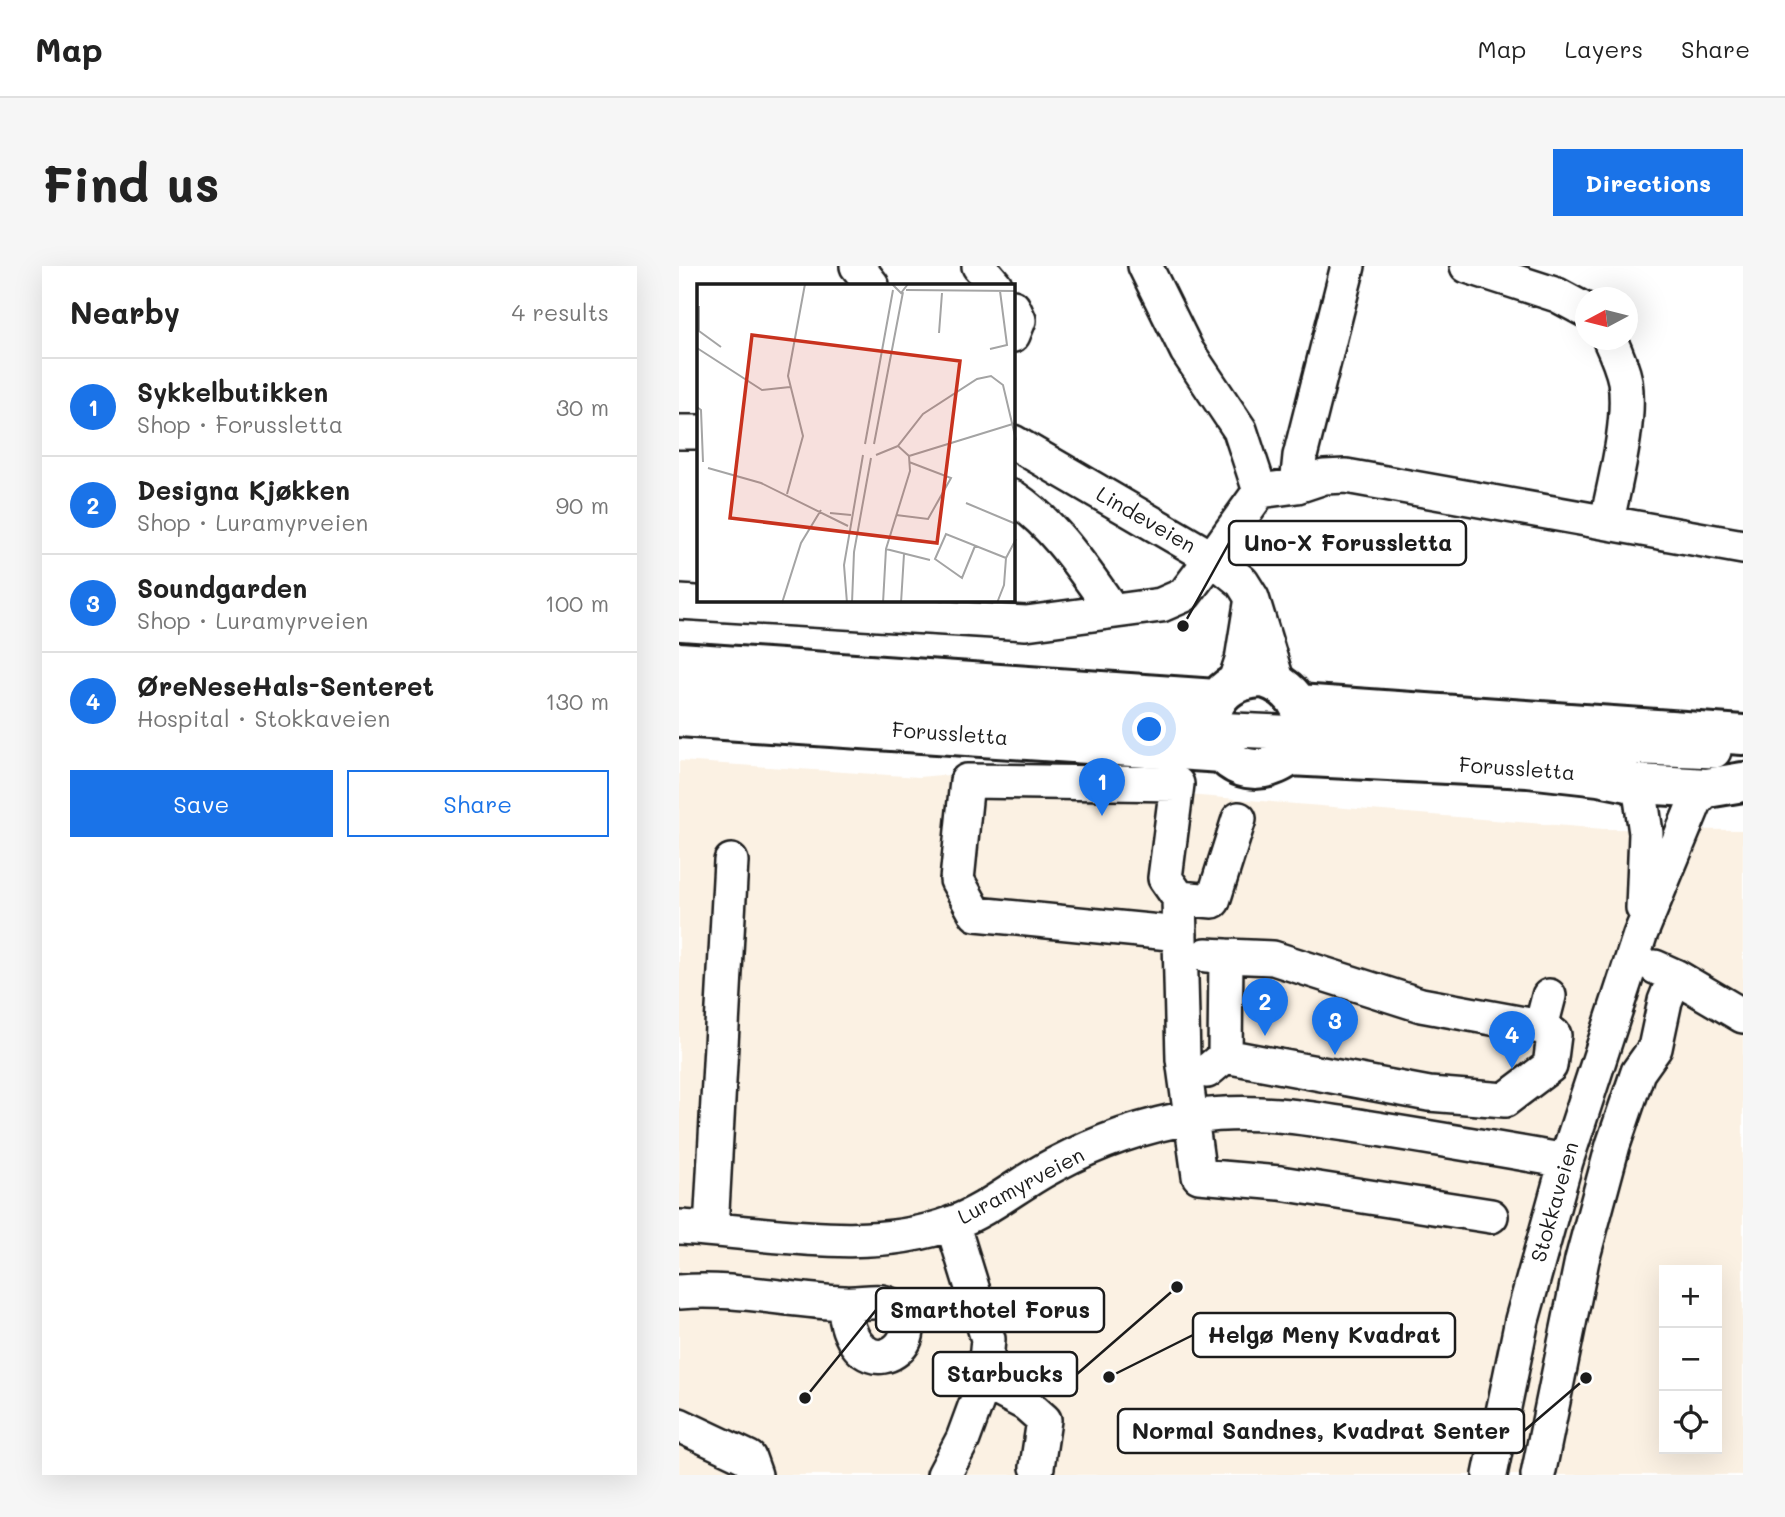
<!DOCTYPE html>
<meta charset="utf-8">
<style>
:root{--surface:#fff;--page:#f6f6f6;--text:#222;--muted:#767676;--line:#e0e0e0;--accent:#1a73e8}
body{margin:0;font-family:Mali,sans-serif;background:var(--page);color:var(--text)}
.controls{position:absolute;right:21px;bottom:21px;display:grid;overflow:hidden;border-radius:0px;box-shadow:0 7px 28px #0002}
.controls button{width:63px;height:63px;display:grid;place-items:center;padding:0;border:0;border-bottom:2px solid var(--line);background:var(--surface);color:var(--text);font:35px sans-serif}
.compass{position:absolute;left:896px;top:21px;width:63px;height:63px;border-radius:50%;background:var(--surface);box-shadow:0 7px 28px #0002;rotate:263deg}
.you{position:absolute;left:471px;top:464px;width:24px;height:24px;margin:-18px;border:5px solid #fff;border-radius:50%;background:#1a73e8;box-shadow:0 0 0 10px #1a73e833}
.badge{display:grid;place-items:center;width:46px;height:46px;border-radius:50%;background:var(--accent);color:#fff;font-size:23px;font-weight:700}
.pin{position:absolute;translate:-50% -58px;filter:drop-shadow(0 2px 4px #0008)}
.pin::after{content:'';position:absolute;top:37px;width:24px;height:21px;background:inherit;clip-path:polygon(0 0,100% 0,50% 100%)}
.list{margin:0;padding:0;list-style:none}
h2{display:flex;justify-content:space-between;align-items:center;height:91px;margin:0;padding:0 28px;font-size:30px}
h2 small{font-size:23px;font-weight:400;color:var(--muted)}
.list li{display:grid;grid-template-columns:46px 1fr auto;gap:21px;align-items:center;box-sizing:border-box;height:98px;padding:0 28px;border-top:2px solid var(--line)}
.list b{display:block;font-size:26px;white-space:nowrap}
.list p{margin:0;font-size:23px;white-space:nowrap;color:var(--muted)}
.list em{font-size:23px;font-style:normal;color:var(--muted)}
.actions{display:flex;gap:14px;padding:21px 28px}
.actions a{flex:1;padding:16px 0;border:2px solid var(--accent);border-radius:0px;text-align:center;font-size:24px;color:var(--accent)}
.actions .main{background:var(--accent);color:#fff}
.icon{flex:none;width:38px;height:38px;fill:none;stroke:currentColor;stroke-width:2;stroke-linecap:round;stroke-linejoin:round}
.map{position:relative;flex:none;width:1064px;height:1209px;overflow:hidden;border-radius:0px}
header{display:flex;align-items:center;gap:42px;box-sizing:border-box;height:98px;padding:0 35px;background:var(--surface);border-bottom:2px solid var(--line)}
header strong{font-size:33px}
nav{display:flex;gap:38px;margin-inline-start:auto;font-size:24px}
.intro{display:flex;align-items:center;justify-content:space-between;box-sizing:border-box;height:168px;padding:0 42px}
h1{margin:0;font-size:49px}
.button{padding:18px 32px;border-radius:0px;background:var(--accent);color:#fff;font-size:24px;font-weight:700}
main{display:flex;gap:42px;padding:0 42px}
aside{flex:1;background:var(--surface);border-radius:0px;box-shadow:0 7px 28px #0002}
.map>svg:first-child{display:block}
.built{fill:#fbf1e3;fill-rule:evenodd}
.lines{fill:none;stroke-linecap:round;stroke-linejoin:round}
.minor-casing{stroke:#1c1c1c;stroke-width:38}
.major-casing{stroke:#1c1c1c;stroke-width:44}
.minor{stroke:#fff;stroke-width:33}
.major{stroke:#fff;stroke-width:38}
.labels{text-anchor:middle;stroke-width:5;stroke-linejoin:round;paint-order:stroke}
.street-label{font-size:21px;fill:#1c1c1c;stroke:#fff}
.inset-road{fill:none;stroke:#a4a4a4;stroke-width:2}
.view{fill:#c8321e;fill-opacity:0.15;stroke:#c8321e;stroke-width:3.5}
.inset-edge{fill:none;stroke:#1c1c1c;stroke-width:3.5}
.leader{fill:none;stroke:#1c1c1c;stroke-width:2.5}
.callout-dot{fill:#1c1c1c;stroke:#fff;stroke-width:2.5}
.callout{fill:#fff;stroke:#1c1c1c;stroke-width:2.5}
.callout-label{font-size:23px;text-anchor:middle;font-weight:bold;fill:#1c1c1c}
</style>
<header>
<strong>Map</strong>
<nav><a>Map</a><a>Layers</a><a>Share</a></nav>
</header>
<div class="intro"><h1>Find us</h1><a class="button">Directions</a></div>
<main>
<aside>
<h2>Nearby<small>4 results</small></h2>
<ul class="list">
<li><span class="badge">1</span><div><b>Sykkelbutikken</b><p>Shop · Forussletta</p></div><em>30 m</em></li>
<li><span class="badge">2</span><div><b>Designa Kjøkken</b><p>Shop · Luramyrveien</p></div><em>90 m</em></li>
<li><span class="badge">3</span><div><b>Soundgarden</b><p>Shop · Luramyrveien</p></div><em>100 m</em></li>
<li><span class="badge">4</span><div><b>ØreNeseHals-Senteret</b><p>Hospital · Stokkaveien</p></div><em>130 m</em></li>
</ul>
<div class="actions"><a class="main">Save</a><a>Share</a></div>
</aside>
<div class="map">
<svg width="1064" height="1209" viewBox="0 0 1064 1209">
<rect width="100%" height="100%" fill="#fff"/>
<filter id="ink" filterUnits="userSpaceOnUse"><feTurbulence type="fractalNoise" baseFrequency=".0143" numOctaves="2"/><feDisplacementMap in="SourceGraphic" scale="14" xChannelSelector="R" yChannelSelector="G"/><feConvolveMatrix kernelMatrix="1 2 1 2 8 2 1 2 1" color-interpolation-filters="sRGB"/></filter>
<g filter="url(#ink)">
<!-- built -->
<path class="built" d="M0,495l240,16 22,-2 663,54 139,1v645h-1064zM985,1004h53v179h-53z"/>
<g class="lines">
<defs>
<path id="minor" d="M178,0l15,19
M300,0l16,19
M466,0l42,85 53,79 20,61
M788,0l90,29 28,15
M334,41l6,13 -6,15
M0,166h19
M334,176l199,116 48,-67 37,-5 27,-9 22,-1 397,71
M618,220l3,-30 48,-190
M334,231c43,29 70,72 100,114
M928,255c8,-41 24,-98 18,-140 -3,-15 -9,-28 -15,-41
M0,336l347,21 135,-18 23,-10 28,-37 30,24 10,16 26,85
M555,418l8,-24 9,-56
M0,426l532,37 503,22
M960,518l7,49 -3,75
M500,632l34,3 26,-82
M501,668l-204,-20 -19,-34 10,-99 210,3 -12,94 14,20 4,161 16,117 81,7 211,33
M527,689l20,1 -1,100 -18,15
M976,701l20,9 68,40
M862,761l8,-31
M546,790l204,38 76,6 45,-34 4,-31 -13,-8 -120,-22 -148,-47 -47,-2
M0,961c88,5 189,28 274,-4 37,-14 66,-40 101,-58 43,-23 91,-40 140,-48 64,-10 126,3 189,13 61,10 122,20 183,31
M32,963l20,-368
M0,1026c55,-5 110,9 165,11 12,1 25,-2 37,-1 5,1 10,3 15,6 36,28 -25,81 -47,21 -3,-8 -4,-17 -5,-26
M305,1116l42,22 18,16 -7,47
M0,1159l70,33 6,17
M265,1209l19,-36 21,-57 4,-43 -36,-116
M811,1209l32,-155 44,-159 74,-226 55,-133 12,-14
M859,1209l44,-215 31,-115 25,-73 17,-24 10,-47 10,-25"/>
<path id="major" d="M0,396l537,37
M585,412c34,11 53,44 27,75 -6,8 -13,11 -22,14 -61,17 -89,-87 -5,-89z
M619,438l445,31
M0,451l543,36
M610,490l239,12 71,8 40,8 68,4 36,-6"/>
</defs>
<!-- minor casing -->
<use href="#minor" class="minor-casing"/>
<!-- major casing -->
<use href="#major" class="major-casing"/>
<!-- minor -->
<use href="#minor" class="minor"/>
<!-- major -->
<use href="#major" class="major"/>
</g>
</g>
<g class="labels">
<!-- street labels -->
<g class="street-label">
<text transform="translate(467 254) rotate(30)" y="7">Lindeveien</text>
<text transform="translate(271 468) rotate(4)" y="7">Forussletta</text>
<text transform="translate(838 503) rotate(4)" y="7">Forussletta</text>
<text transform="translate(342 920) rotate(-28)" y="7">Luramyrveien</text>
<text transform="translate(876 936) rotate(-74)" y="7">Stokkaveien</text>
</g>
</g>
<!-- overview -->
<g transform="translate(18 18)">
<rect width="318" height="318" fill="#fff"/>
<path class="inset-road" d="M195,0l9,9 7,-9M209,6l110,1M2,22v25l22,16M242,49l3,-40M0,64l65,42 28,-3M293,65l17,-4 -7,-54M0,123l4,3 2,52M168,160l28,-154M177,160l29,-152M179,171l22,-9M212,172l107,-33M11,184l53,15 87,43M90,210l16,-58 -15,-60 17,-92M269,219l50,21M133,229l21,2M199,231l32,4 23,-41 -42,-16M278,262l-13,32 -27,-19 11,-25 60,24M189,265l44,11M85,319l19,-60 20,-33M150,319l-3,-38 19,-110M155,319l2,-51 17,-94M186,319l3,-54 24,-78 -1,-15 -11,-10 25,-32 54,-35 14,-3 12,9 13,55M204,319l3,-49M300,319l7,-18 2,-27 10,-19"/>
<path class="view" d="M55,51l208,26 -23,182 -207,-25z"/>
<rect width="318" height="318" class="inset-edge"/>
</g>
<!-- callouts -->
<path class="leader" d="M504 360L550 277M126 1132L197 1044M430 1111L514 1069M498 1021L398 1108M907 1112L845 1165"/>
<g class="callout-dot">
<circle cx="504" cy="360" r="7"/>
<circle cx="126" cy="1132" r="7"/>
<circle cx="430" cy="1111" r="7"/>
<circle cx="498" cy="1021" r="7"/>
<circle cx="907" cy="1112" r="7"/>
</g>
<g class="callout">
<rect x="550" y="255" width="237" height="44" rx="7"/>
<rect x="197" y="1022" width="228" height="44" rx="7"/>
<rect x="514" y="1047" width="262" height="44" rx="7"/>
<rect x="254" y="1086" width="144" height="44" rx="7"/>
<rect x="439" y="1143" width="406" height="44" rx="7"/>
</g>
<g class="callout-label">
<text x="669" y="285">Uno-X Forussletta</text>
<text x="311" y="1052">Smarthotel Forus</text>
<text x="645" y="1077">Helgø Meny Kvadrat</text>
<text x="326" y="1116">Starbucks</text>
<text x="642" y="1173">Normal Sandnes, Kvadrat Senter</text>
</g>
</svg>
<div class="controls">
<button>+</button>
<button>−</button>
<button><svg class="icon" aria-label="locate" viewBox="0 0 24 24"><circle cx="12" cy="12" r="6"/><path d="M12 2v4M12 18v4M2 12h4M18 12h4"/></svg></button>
</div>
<svg class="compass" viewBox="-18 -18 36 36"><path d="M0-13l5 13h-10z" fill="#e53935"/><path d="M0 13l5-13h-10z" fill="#767676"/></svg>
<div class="you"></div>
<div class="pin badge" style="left:423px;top:550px">1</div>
<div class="pin badge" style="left:586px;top:770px">2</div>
<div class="pin badge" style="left:656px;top:789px">3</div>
<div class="pin badge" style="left:833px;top:803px">4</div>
</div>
</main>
